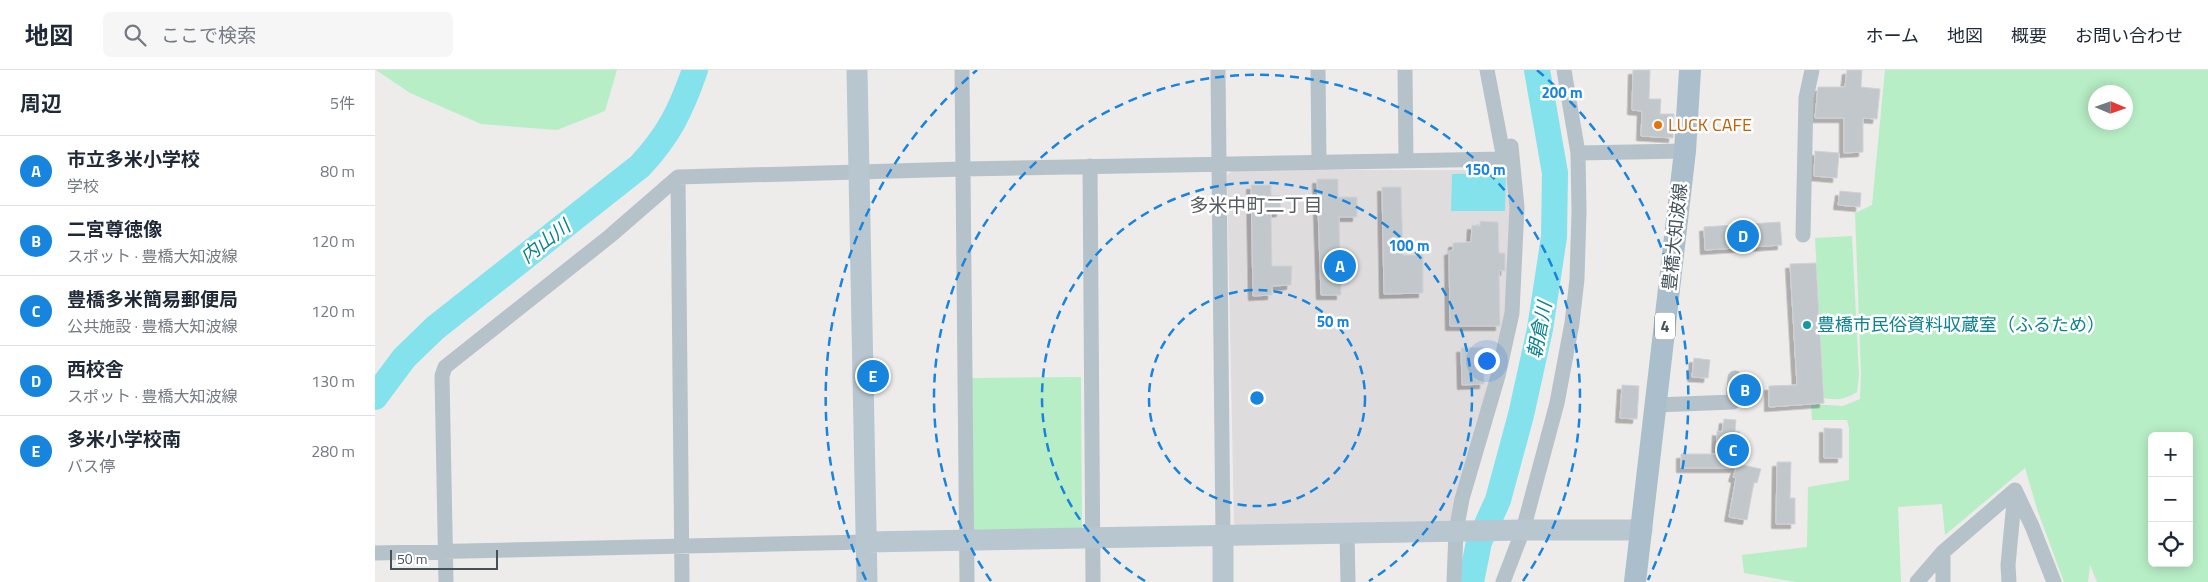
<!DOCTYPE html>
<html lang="ja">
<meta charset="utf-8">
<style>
:root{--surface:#fff;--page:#f6f6f7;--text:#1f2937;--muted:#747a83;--line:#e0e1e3;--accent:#1784dd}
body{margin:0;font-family:"Titillium Web","Noto Sans JP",sans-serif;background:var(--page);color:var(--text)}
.controls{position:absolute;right:15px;bottom:15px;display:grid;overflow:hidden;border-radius:8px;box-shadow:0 2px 12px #0003}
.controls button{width:45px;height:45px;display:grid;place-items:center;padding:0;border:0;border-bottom:1px solid var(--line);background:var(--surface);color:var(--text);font:25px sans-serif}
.compass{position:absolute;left:1713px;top:15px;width:45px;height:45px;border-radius:50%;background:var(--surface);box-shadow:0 2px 12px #0003;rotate:92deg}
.scale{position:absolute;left:15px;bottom:12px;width:108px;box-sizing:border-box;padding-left:5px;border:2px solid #445159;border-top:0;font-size:14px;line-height:18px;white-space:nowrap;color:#445159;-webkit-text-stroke:4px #fff;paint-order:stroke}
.you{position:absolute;left:1111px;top:290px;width:18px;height:18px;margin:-12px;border:4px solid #fff;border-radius:50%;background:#1a73e8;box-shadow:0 0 0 8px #1a73e833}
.badge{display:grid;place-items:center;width:32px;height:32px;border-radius:50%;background:var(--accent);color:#fff;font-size:16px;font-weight:700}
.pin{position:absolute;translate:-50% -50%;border:2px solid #fff;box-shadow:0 1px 5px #0006}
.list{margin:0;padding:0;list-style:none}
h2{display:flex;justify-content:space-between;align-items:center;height:65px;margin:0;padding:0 20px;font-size:21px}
h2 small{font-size:16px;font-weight:400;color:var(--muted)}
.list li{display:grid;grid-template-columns:32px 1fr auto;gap:15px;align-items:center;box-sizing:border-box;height:70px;padding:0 20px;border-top:1px solid var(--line)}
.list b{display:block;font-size:19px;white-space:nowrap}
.list p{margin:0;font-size:16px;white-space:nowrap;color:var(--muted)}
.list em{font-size:16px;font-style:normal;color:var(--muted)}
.icon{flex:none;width:28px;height:28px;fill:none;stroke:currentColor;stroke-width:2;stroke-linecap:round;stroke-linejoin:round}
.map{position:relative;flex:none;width:1833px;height:512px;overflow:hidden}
header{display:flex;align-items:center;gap:30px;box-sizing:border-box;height:70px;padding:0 25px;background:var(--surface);border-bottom:1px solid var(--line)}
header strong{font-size:24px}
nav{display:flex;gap:28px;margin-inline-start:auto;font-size:18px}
.search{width:350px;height:45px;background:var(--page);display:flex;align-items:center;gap:12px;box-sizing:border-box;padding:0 18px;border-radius:8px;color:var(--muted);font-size:19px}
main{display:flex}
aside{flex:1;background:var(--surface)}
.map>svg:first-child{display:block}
.education{fill:#dfdcdd}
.green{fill:#b7eec6;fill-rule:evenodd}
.water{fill:#83e2ec}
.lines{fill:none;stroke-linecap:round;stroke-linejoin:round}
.river{stroke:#83e2ec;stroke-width:26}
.building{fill:#c2c7cb;stroke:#cfd2d7;filter:url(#shadow)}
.street{stroke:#b6c2c9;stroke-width:15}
.secondary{stroke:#b8c6d0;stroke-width:21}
.primary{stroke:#aabfcb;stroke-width:22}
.ring{fill:none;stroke:#1784dd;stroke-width:2.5;stroke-dasharray:9 6}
.food-dot{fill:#e8710a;stroke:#fff;stroke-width:2}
.culture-dot{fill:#0f9aa8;stroke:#fff;stroke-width:2}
.labels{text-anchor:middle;stroke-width:5;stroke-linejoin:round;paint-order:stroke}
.shield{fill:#fff;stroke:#7c858b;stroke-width:1}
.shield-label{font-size:16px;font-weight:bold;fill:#445159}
.food-label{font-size:18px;fill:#c56008;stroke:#fff;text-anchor:start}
.street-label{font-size:18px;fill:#445159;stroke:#fff}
.culture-label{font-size:18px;fill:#0d838f;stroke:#fff;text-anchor:start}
.neighbourhood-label{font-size:19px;fill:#585d60;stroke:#fff}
.water-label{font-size:19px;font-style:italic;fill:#0b828f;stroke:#fff}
.centre{fill:#1784dd;stroke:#fff;stroke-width:2.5}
.ring-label{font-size:15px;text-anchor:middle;font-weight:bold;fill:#1784dd;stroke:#fff;stroke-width:5;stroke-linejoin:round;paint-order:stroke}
</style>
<header>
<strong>地図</strong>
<div class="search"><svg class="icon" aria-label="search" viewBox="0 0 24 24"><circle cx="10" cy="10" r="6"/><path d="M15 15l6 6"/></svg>ここで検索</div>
<nav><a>ホーム</a><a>地図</a><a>概要</a><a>お問い合わせ</a></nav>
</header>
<main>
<aside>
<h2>周辺<small>5件</small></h2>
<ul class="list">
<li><span class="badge">A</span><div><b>市立多米小学校</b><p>学校</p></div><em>80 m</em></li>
<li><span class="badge">B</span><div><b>二宮尊徳像</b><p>スポット · 豊橋大知波線</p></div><em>120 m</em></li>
<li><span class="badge">C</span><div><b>豊橋多米簡易郵便局</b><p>公共施設 · 豊橋大知波線</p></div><em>120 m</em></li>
<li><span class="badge">D</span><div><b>西校舎</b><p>スポット · 豊橋大知波線</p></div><em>130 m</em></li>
<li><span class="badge">E</span><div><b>多米小学校南</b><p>バス停</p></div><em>280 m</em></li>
</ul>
</aside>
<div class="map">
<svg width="1833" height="512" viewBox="0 0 1833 512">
<defs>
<filter id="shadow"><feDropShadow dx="-4.5" dy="4.5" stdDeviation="0" flood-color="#0004"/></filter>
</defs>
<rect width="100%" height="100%" fill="#eeebeb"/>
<!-- education -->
<path class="education" d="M859,100h274l5,40 -4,102 -59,212 -211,3 -5,-3 -7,-349z"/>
<!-- green -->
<path class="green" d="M1,0h241l-12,41 -48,19 -76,-6 -71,-31z
M1510,0h323v512h-111l-7,-17 -2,17h-24l-26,-70 -13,-44 -80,67 -3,-31 -44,3 3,75h-105l-52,-9 -2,-18 65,-8 1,-60 41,-7v-52l-2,-8h-35l-1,-16 32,2 17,-7 1,-25 -6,-161 17,-8zM1720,22h30v30h-30zM1777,366h37v127h-37z
M1477,166l7,139 -2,17c-11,7 -21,9 -33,6l-9,-160z
M706,307l1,152 -109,1 -1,-152z"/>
<!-- water -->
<path class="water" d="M1131,103l-1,38h-54l1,-37z"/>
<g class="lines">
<!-- river -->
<path class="river" d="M0,327l29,-39 31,-30 205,-162c29,-31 41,-56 55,-96
M1096,512l8,-40 19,-42 23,-85 19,-86 14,-92 1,-64 -18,-103"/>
</g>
<!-- building -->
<path class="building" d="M1258,0h17l-1,29h12l-1,15h14l-1,24 -32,-2 1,-25 -10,-1z
M1472,0h15l-1,17 19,2 -3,30 -14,-1v34l-19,1v-35h-29l3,-31h27z
M1440,81l24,2 -2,25 -23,-2z
M942,109h21v18h19v20h-18l2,78h-20z
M876,115h20v10l9,1 1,16 -10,1 1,53h20l-1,19 -19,1v9l-19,1z
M1007,117h19l2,68h20v38l-39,1z
M1465,121l21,2 -1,14 -22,-2z
M1105,151l18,1 1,31h6v18l-6,-1 1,56h-50l-1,-75 4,-1v-7l18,-1 1,-17 8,1z
M1405,152l2,23 -77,5 -1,-23z
M1441,193l8,140 -55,4v-21l28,-1 -7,-121z
M1109,277v37l-22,1 -1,-37z
M1319,288l16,2 -2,18 -16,-1z
M1247,315l17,1 -2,33 -17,-1z
M1349,349l12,1 -1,11 5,1 -2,32 23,5 -4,14 -3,-1 -7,38 -18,-3 7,-39 -3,-1 3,-9h-55v-14h35l1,-23 5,1z
M1449,358l18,1v29h-18z
M1402,392h14l-1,36h5v26h-19z"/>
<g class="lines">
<!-- street -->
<path class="street" d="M587,0l5,512
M843,0l5,466
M943,0l1,92
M1030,0l1,91
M1203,83l107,-2
M715,96l3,416
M303,107l4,405
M1428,165l3,-137 6,-28
M1281,335l77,-3 2,-24
M972,463l1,49
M1568,482v30
M0,483l491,-11
M71,512l-4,-206 3,-9 165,-131 68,-59 285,-8 541,-10 -17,-89
M1079,512l2,-51 6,-32 36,-123 14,-63 5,-106 -6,-61
M1128,512l20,-52 34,-127 15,-80 5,-44 2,-68 -1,-58 -14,-83
M1542,512l26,-30 72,-62 17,36 22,56
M1634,512l-1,-17 7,-74"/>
<!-- secondary -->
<path class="secondary" d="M482,0l10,512
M848,466v46
M491,472l657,-12h119"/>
<!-- primary -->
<path class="primary" d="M1260,512l50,-431 5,-81"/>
</g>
<!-- distance rings -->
<g class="ring">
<circle cx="882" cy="328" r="108"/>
<path d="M770 511A215 215 0 1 1 994 511"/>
<path d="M616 511A323 323 0 1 1 1148 511"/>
<path d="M491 510A431 431 0 0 1 602 0M1162 0A431 431 0 0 1 1273 510"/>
</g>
<!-- markers -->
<circle class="food-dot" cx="1283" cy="55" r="5"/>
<circle class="culture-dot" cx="1432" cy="255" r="5"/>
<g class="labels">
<!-- shield labels -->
<rect class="shield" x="1280" y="242.5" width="20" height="27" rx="4"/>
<g class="shield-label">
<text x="1290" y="262">4</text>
</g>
<!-- food labels -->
<g class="food-label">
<text x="1293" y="61">LUCK CAFE</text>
</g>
<!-- street labels -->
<g class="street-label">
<text transform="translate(1300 167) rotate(-84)" y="6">豊橋大知波線</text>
</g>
<!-- culture labels -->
<g class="culture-label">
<text x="1442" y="261">豊橋市民俗資料収蔵室（ふるため）</text>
</g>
<!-- neighbourhood labels -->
<g class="neighbourhood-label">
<text x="881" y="142">多米中町二丁目</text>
</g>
<!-- water labels -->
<g class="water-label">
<text transform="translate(170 171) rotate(-38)" y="7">内山川</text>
<text transform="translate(1164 260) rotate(-79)" y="7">朝倉川</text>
</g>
</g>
<circle cx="882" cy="328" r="8" class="centre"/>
<g class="ring-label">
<text x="1187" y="28">200 m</text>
<text x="1110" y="105">150 m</text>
<text x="1034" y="181">100 m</text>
<text x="958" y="257">50 m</text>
</g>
</svg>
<div class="controls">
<button>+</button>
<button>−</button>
<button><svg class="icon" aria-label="locate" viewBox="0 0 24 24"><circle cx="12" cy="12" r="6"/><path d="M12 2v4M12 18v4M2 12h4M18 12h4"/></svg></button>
</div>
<svg class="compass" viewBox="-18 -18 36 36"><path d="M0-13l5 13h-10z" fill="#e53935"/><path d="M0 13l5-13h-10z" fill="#747a83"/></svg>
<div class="scale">50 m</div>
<div class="you"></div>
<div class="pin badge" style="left:965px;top:196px">A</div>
<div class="pin badge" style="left:1370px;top:320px">B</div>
<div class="pin badge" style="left:1358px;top:380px">C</div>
<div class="pin badge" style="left:1368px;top:166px">D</div>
<div class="pin badge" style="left:498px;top:306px">E</div>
</div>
</main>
